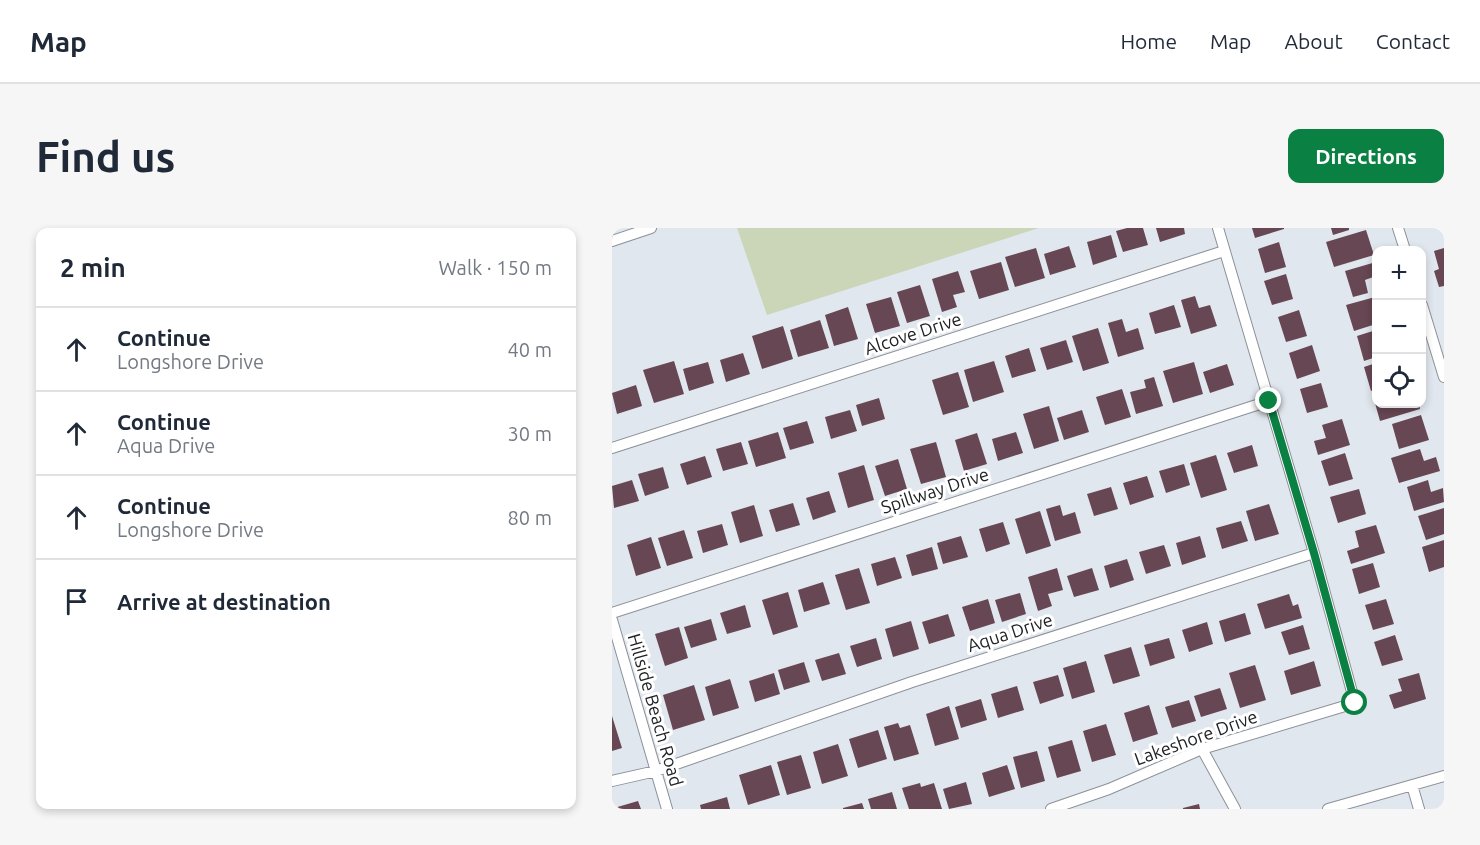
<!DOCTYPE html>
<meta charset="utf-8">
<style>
:root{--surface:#fff;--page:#f6f6f7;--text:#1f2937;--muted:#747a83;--line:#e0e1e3;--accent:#0b8043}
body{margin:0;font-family:Ubuntu,sans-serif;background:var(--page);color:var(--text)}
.controls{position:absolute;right:18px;top:18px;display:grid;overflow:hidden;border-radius:12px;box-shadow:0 3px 9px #0003}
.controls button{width:54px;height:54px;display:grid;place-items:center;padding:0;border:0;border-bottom:2px solid var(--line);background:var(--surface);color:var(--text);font:30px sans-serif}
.stop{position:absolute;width:18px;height:18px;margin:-14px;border:4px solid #0b8043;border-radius:50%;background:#fff}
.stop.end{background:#0b8043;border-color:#fff;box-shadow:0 2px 6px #0008}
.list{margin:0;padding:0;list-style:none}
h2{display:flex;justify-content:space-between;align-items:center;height:78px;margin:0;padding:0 24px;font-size:26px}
h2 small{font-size:20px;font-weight:400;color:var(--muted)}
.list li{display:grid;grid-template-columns:39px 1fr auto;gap:18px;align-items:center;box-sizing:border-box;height:84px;padding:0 24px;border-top:2px solid var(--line)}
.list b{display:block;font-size:22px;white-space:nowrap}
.list p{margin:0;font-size:20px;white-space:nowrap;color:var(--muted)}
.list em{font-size:20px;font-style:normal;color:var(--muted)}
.icon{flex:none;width:33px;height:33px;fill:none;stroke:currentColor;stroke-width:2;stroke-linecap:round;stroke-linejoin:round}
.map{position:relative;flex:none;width:832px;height:581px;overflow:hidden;border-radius:12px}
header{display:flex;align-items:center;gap:36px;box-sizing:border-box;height:84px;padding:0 30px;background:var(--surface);border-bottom:2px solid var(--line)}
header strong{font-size:28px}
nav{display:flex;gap:33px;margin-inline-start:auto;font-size:21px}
.intro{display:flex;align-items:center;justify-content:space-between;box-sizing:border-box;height:144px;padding:0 36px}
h1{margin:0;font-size:42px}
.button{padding:15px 27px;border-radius:12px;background:var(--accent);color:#fff;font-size:21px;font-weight:700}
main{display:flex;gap:36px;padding:0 36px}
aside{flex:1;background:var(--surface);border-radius:12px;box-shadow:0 3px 9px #0003}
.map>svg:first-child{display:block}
.green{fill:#cbd6b8}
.building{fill:#674753}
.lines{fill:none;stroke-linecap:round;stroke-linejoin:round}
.minor-casing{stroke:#8c9198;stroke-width:12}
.minor{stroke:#fff;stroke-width:10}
.route{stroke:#0b8043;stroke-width:8}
.labels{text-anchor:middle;stroke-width:6;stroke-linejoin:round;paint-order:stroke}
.street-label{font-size:18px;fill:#202225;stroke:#fff}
</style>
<header>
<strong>Map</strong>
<nav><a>Home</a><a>Map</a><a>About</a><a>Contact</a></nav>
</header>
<div class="intro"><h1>Find us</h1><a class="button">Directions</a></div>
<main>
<aside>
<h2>2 min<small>Walk · 150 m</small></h2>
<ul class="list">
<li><svg class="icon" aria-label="ahead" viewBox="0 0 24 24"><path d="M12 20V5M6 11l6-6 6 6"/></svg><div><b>Continue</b><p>Longshore Drive</p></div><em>40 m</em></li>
<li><svg class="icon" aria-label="ahead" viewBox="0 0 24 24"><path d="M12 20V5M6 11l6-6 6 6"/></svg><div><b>Continue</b><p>Aqua Drive</p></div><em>30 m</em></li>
<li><svg class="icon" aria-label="ahead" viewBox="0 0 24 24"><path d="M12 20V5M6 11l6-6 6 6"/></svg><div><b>Continue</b><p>Longshore Drive</p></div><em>80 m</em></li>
<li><svg class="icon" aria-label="arrive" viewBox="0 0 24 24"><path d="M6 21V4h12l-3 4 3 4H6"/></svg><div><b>Arrive at destination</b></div></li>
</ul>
</aside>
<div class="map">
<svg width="832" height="581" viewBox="0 0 832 581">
<rect width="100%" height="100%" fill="#e1e7ee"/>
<!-- green -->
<path class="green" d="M125,0h302l-272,87z"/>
<!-- building -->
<path class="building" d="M515,0h16l5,17 -25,7 -7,-21z
M544,0h28l1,6 -25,8z
M640,0h32v1l-29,9z
M719,0h18v2l-16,5z
M754,2l8,25 -40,12 -8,-25z
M499,7l6,22 -24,8 -6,-23z
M667,14l7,25 -21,6 -7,-24z
M457,18l7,21 -26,8 -6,-21z
M424,20l9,30 -30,9 -10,-30z
M832,20v38l-5,1 -5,-16 5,-2 -5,-18z
M389,34l8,28 -30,9 -9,-28z
M764,34v14l-11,4 3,13 -15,4 -8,-26z
M346,43l7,21 -12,3 4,12 -15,5 -10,-33z
M674,46l7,25 -21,6 -8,-24z
M308,57l10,31 -23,7 -10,-31z
M583,68l4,12 11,-3 7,21 -26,8 -10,-34z
M279,69l9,29 -25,7 -9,-29z
M763,69l1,27 -22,7 -8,-26z
M562,77l7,22 -26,7 -6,-21z
M236,79l10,32 -24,7 -9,-31z
M687,82l8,26 -21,6 -8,-25z
M510,91l4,13 12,-4 6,21 -26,8 -10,-34z
M208,92l9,28 -31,9 -8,-27z
M171,98l10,33 -31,10 -10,-33z
M486,100l11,35 -26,8 -11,-35z
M764,102v27l-12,4 -7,-25z
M454,112l7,22 -26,8 -7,-22z
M700,117l8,26 -23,8 -8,-26z
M417,120l7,23 -24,7 -7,-22z
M131,125l7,21 -24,8 -6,-22z
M62,133l10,33 -30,9 -11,-33z
M382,133l10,31 -31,10 -9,-32z
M96,134l6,21 -25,8 -6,-22z
M582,134l9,32 -30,9 -10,-32z
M764,135v26l-5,2 -7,-24z
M615,136l7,21 -24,8 -7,-21z
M346,144l11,35 -26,8 -11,-35z
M542,149l9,29 -27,8 -6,-22 16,-4 -2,-8z
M709,155l7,24 -21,6 -7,-24z
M24,157l6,21 -25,8 -5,-21z
M510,161l9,28 -26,8 -9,-28z
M764,167v9h43l1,5 -40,12 -7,-25z
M267,170l6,21 -23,7 -6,-21z
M437,178l10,35 -25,8 -11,-35z
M238,182l7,21 -26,8 -6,-22z
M470,182l7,22 -25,8 -7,-22z
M809,187l8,25 -30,9 -7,-25z
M730,191l8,26 -32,10 -4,-14 12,-3 -4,-13z
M195,193l7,22 -24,7 -7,-22z
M166,204l8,26 -30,9 -8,-26z
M404,204l7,21 -25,8 -6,-22z
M365,205l10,31 -23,7 -9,-31z
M129,214l7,22 -25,7 -7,-22z
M324,214l10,35 -25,7 -11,-35z
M640,217l6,21 -24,7 -7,-20z
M808,221l4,12 12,-4 4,14 -41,12 -8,-25z
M733,225l8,26 -24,7 -8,-25z
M604,227l11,35 -26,8 -11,-35z
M93,228l7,21 -25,8 -7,-21z
M286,231l9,30 -22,7 -10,-30z
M572,236l6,21 -24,8 -7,-22z
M252,237l10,35 -26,8 -10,-35z
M51,239l6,21 -24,8 -7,-22z
M535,248l7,21 -24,8 -7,-22z
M20,252l7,21 -25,7 -2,-22z
M816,252l3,12 12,-4 1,14 -30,9 -7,-24z
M499,259l7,22 -24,7 -7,-22z
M747,261l7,25 -28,9 -8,-26z
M217,263l7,21 -23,8 -7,-22z
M181,275l7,22 -24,7 -7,-22z
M657,276l10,30 -24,7 -9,-30z
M142,277l9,31 -23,7 -9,-31z
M448,277l3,11 12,-4 6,21 -26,8 -9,-32z
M832,280v26l-18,6 -8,-24z
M428,283l11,35 -25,8 -11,-35z
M629,293l7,20 -26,8 -6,-21z
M391,294l7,22 -24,8 -7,-23z
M110,296l6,21 -25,8 -6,-22z
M764,297l9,28 -34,11 -4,-13 12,-4 -4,-16z
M72,302l9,28 -26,8 -9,-28z
M349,308l7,21 -25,7 -6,-21z
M588,308l6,21 -24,8 -6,-22z
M39,309l10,31 -25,8 -9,-31z
M832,312v27l-15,5 -7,-25z
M552,317l7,21 -25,8 -7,-22z
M320,319l6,22 -26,7 -6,-21z
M283,329l7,21 -25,8 -6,-22z
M515,331l7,21 -24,8 -6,-22z
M761,335l7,24 -21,7 -7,-25z
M247,340l11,35 -24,7 -11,-35z
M445,340l6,22 -15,4 4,12 -14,5 -10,-34z
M480,340l7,22 -25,7 -7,-21z
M211,354l7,22 -26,8 -6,-22z
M176,364l10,35 -25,8 -11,-35z
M408,365l6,21 -24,8 -7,-22z
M677,366l4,12 5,-2 4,14 -37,11 -8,-25z
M376,371l7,24 -25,8 -8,-24z
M774,371l8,25 -21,6 -8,-25z
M133,377l6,22 -24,7 -7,-21z
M633,385l6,21 -26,8 -6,-21z
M336,386l7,22 -26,8 -7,-22z
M99,391l6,21 -26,8 -7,-21z
M299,393l8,28 -26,8 -8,-28z
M595,394l6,22 -24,8 -7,-22z
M691,397l7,24 -21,6 -8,-23z
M67,399l9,31 -23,8 -10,-32z
M783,407l8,25 -21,6 -8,-24z
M264,410l6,21 -25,8 -7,-21z
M557,410l6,20 -25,8 -6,-21z
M519,419l9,29 -27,8 -9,-29z
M227,425l7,21 -24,7 -7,-21z
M474,433l9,31 -23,7 -9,-31z
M702,433l7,25 -30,9 -7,-24z
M192,434l6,20 -26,8 -6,-20z
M643,437l11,35 -26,8 -11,-35z
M162,445l6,21 -25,8 -6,-21z
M807,445l7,26 -32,10 -5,-14 13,-4 -4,-12z
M446,447l6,21 -24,8 -7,-22z
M118,451l9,29 -26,8 -8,-29z
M82,457l11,35 -32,10 -10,-35z
M405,458l7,24 -26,8 -7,-24z
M608,460l7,21 -26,8 -7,-21z
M369,471l6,21 -26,8 -6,-21z
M577,472l7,21 -24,7 -7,-21z
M537,477l9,29 -25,8 -9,-29z
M337,478l10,33 -24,7 -9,-32z
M0,488l10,32 -10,3z
M286,495l2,5 10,-3 9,29 -25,7 -10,-34z
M494,496l10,31 -24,7 -9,-31z
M266,502l9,29 -29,9 -9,-29z
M460,512l9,31 -24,7 -9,-31z
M226,516l10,32 -26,8 -9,-32z
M425,523l8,30 -24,7 -8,-31z
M189,527l10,33 -24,7 -10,-33z
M159,537l9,30 -32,10 -9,-30z
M395,537l8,24 -26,8 -7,-24z
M354,554l6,22 -23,5 -6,-20z
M308,555l1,4 13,-4 8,26h-33l-7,-21z
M280,564l5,17h-26l-3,-10z
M115,569l3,12h-29l-1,-4z
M26,573l3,8h-27v-1z
M250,575l2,6h-21v-1z
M587,576l1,5h-17v-1z"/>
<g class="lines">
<defs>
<path id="minor" d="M786,0l7,22
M0,13l39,-13
M810,77l22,72
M0,220l612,-197
M0,385l657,-212
M0,392l55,189
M590,521l33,60
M0,553l44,-10 256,-89 402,-129
M800,557l7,24
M439,581l58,-20 93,-40 153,-46 -41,-150 -96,-325
M716,581l116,-33"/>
</defs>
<!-- minor casing -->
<use href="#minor" class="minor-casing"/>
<!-- minor -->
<use href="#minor" class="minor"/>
</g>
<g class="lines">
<!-- route -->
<path class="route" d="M657,173l45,152 41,150"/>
</g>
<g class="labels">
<!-- street labels -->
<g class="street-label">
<text transform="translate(301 106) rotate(-18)" y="6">Alcove Drive</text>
<text transform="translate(323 263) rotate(-18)" y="6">Spillway Drive</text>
<text transform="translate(398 405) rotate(-18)" y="6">Aqua Drive</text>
<text transform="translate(43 482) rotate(74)" y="6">Hillside Beach Road</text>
<text transform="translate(584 510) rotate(-20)" y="6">Lakeshore Drive</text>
</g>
</g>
</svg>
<div class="controls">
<button>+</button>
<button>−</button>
<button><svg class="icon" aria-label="locate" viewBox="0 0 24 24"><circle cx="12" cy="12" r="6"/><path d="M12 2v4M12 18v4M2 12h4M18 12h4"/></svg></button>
</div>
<div class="stop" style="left:743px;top:475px"></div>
<div class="stop end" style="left:657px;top:173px"></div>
</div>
</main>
